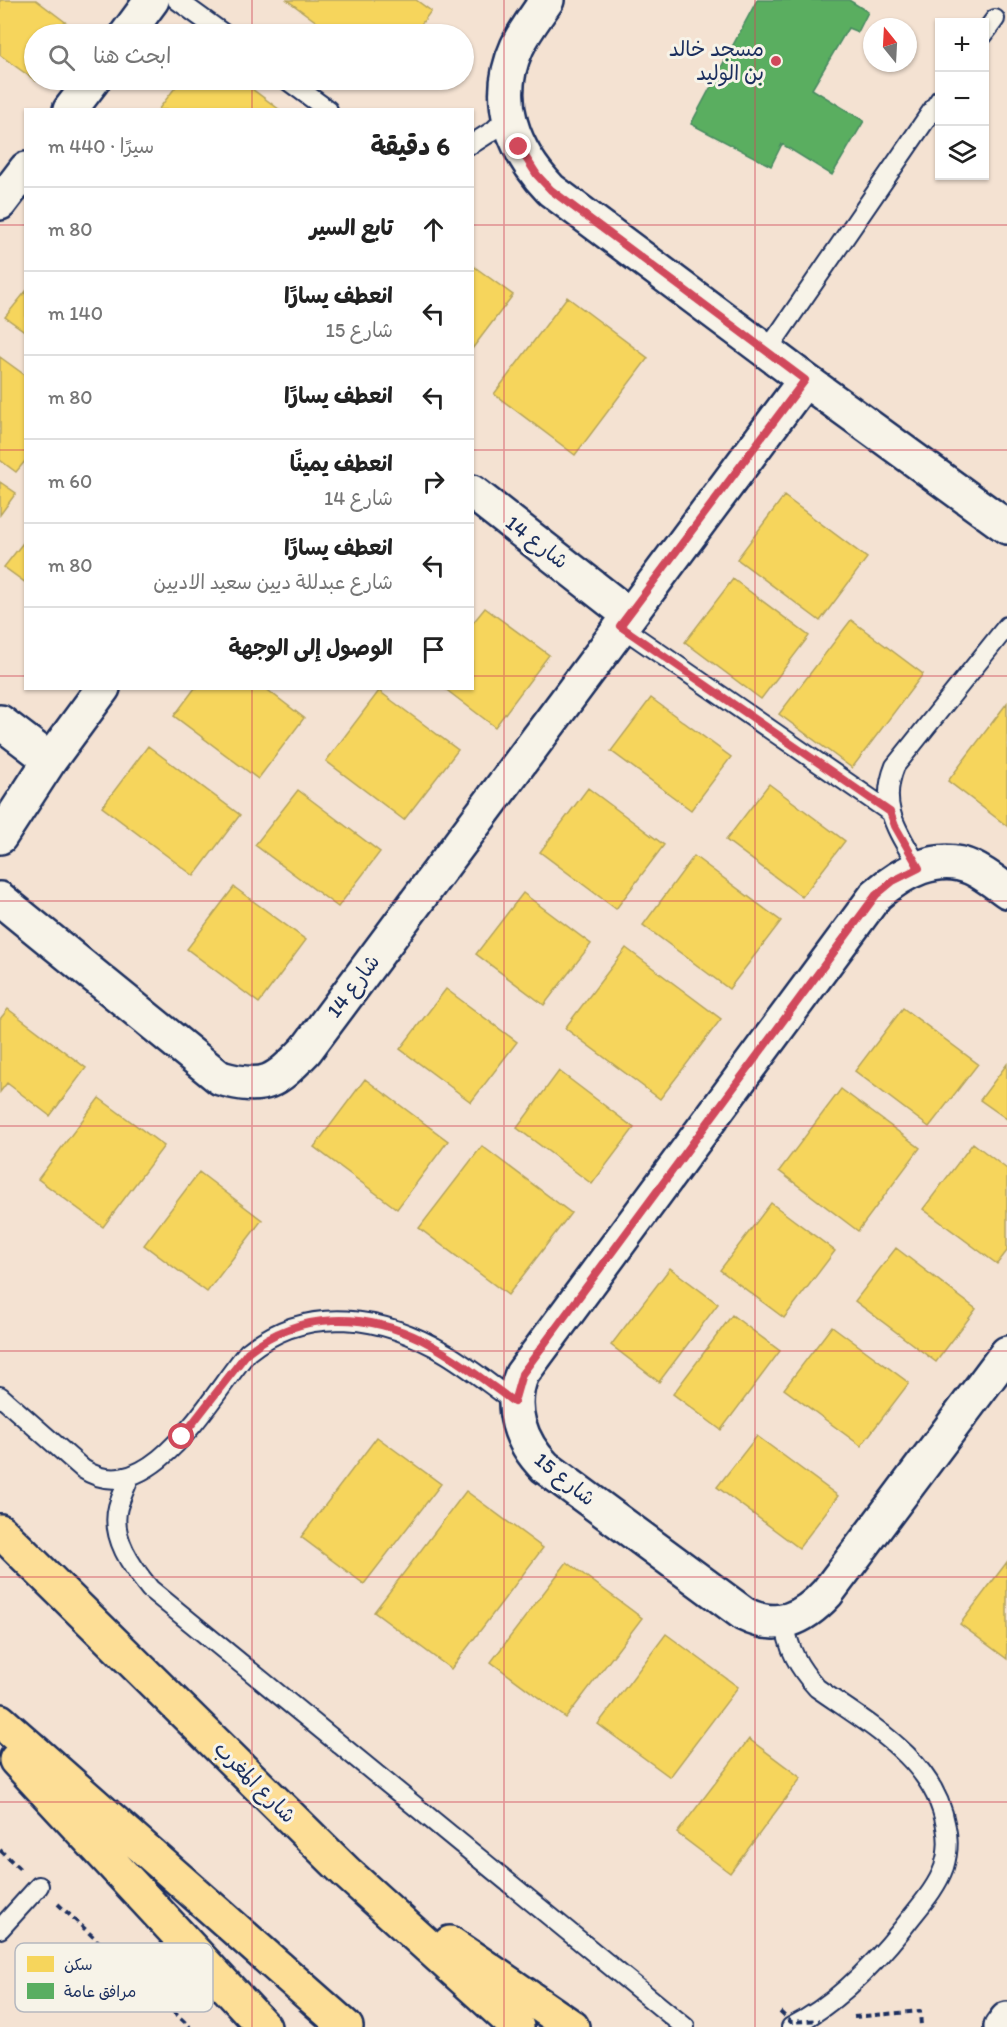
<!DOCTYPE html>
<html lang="ar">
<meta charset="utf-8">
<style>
:root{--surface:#fff;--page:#f2f2f2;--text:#222;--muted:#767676;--line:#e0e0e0}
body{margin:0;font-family:Itim,"Playpen Sans Arabic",sans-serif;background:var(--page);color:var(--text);direction:rtl}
.controls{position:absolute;right:18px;top:18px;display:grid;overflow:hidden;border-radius:0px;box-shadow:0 2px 4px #0004}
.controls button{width:54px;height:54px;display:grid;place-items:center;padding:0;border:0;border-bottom:2px solid var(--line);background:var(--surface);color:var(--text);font:30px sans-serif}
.compass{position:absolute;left:863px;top:18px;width:54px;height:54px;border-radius:50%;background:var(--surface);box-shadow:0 2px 4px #0004;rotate:342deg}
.stop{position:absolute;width:18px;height:18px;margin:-14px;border:4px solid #d1495b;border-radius:50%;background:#fff}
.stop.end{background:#d1495b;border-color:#fff;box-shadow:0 2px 6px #0008}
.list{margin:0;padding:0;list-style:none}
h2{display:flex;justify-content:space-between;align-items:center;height:78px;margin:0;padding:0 24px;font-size:26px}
h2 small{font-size:20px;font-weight:400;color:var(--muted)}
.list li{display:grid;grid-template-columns:39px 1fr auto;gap:18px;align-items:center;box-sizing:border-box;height:84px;padding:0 24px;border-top:2px solid var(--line)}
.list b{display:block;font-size:22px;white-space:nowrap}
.list p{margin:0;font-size:20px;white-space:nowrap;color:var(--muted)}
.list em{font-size:20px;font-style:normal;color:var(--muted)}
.icon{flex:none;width:33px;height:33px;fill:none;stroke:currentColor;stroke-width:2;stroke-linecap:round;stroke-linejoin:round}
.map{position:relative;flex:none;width:1007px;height:2027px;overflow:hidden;direction:ltr}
.search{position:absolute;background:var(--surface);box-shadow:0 2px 4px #0004;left:24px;top:24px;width:450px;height:66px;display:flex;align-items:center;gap:15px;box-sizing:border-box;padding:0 21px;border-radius:33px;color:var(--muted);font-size:22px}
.panel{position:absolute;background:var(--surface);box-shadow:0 2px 4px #0004;left:24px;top:108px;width:450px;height:582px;border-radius:0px;direction:rtl}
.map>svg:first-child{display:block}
.homes{fill:#f6d55c;stroke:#b4a35d;stroke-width:1.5}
.public{fill:#5aae61;stroke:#478860;stroke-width:1.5}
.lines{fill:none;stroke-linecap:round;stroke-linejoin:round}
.service-casing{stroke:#1b2f5e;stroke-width:22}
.minor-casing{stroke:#1b2f5e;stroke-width:38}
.tertiary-casing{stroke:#1b2f5e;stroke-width:38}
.motorway-casing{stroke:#1b2f5e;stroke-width:38}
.path{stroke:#1b2f5e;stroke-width:4;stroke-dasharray:6 4.5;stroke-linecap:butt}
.service{stroke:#f7f3e8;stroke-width:18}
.minor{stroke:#f7f3e8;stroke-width:33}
.tertiary{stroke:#f7f3e8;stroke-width:33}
.motorway{stroke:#fdde96;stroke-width:33}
.path-bridge{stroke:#1b2f5e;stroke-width:4;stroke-dasharray:6 4.5;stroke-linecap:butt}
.route{stroke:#d1495b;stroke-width:8}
.grid{fill:none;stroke:#d1495b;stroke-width:1.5;stroke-opacity:0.55}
.poi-dot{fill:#d1495b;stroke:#f7f3e8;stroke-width:2}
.labels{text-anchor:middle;stroke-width:6;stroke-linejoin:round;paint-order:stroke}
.poi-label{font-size:21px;fill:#1b2f5e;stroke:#f7f3e8;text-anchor:end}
.street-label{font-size:21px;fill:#1b2f5e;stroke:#f7f3e8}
.key{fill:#f7f3e8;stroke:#b5b8bf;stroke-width:1.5}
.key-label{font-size:16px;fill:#1b2f5e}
</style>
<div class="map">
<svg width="1007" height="2027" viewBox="0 0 1007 2027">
<rect width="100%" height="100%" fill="#f4e2d2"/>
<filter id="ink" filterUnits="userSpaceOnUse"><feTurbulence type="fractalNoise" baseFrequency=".0167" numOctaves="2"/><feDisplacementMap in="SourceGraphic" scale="12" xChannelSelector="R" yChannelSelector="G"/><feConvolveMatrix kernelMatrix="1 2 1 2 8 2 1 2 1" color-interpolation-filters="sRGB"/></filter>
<g filter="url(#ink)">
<!-- homes -->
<path class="homes" d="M0,0h36l40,30 -4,4h-38v46h3l-1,1 -36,-26z
M287,0h129l15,11 -17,23h-81z
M181,80h59l40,30h-122z
M472,265l41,30 -41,54z
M26,291v41l-21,-15z
M567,297l81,61 -73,97 -81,-61z
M0,357l26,19v84l-10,12 -16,-12z
M0,482l16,11 -16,22z
M784,496l83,62 -47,63 -83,-62z
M26,539v44l-22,-16z
M733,579l76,57 -48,63 -76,-57z
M485,608l64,47 -54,72 -51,-39h28v-64z
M851,620l72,54 -71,94 -73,-54z
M195,688h70l39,30 -46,61 -84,-63z
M379,691l79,59 -54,70 -78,-59z
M651,698l80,59 -40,53 -80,-59z
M1007,703v123l-59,-45z
M148,746l92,69 -46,61 -92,-69z
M769,784l76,57 -43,56 -76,-57z
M588,788l76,57 -48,64 -76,-57z
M298,790l82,62 -42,55 -83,-62z
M694,856l87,65 -52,68 -86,-64z
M234,887l72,53 -47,63 -72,-54z
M523,893l68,51 -47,61 -68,-51z
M626,948l95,71 -61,80 -95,-71z
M446,989l71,53 -46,60 -71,-53z
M903,1008l75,56 -49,63 -74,-56z
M8,1009l78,59 -36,48 -43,-33 -7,9v-73z
M1007,1064v55l-27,-19z
M559,1071l75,57 -42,56 -75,-56z
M365,1079l83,62 -51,68 -83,-62z
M841,1089l79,59 -62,83 -79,-60z
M99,1098l65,48 -61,81 -65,-48z
M973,1143l34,26v82l-10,13 -74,-55z
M482,1146l89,67 -63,82 -89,-67z
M199,1172l63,48 -55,72 -63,-47z
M771,1203l64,48 -51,67 -64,-48z
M896,1248l80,61 -40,53 -81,-61z
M670,1268l48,36 -59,78 -48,-37z
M732,1315l48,36 -59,79 -48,-36z
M832,1326l77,57 -48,63 -77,-57z
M757,1436l81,60 -39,52 -82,-61z
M377,1437l64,47 -77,100 -63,-47z
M466,1491l77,57 -92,121 -77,-57z
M567,1562l75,56 -76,100 -75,-56z
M1007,1562v97l-47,-35z
M666,1634l72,53 -68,90 -72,-53z
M749,1739l52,39 -71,95 -53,-40z"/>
<!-- public -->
<path class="public" d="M757,0h92l19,12 -10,20 -10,-4 -36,61 52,32 -32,54 -50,-31 -11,22 -80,-42z"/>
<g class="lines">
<defs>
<path id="service" d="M177,0l47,34
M984,34l11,-15
M287,80l41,30
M472,144l22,-14 14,-14
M767,351l173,-252
M620,626l270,186
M919,868c-20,-36 -41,-60 -24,-102l112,-140
M0,1396l83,73c67,44 129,-76 165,-117 60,-49 136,-36 199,2 23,14 45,32 68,48
M130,1476c-4,10 -9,21 -12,31 -8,30 14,60 32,82l535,438
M785,1621c2,27 14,47 32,67 51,36 118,71 129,139 3,14 2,27 -2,40 -8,23 -27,42 -41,61 -31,39 -67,76 -112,99
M0,1929l39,-43"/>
<path id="minor" d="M547,0c-10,15 -22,30 -30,47 -24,53 -4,103 34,143l254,190 202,147
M127,34l25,-34
M70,110l23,-30
M0,203l26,-34
M472,492l157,123
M0,722l50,38
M0,837l50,-77 53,-72
M1007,891c-11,-8 -22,-17 -35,-23 -34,-16 -71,5 -96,27l-354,479c-14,33 -2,68 23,93l199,147c34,17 59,5 83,-21l180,-240
M0,899l220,179c46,13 55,4 86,-28l499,-670"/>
<path id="tertiary" d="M1001,2027l6,-8"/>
<path id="motorway" d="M0,1531l346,341 171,155
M0,1721l346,306
M16,1760l248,267
M450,1943l122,84"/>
</defs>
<!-- service casing -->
<use href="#service" class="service-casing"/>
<!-- minor casing -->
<use href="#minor" class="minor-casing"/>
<!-- tertiary casing -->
<use href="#tertiary" class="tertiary-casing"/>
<!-- motorway casing -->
<use href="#motorway" class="motorway-casing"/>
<!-- path -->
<path class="path" d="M0,1850l21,20
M58,1904l132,123
M854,2017l66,-6 1,16"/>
<!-- service -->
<use href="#service" class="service"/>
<!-- minor -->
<use href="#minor" class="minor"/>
<!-- tertiary -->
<use href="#tertiary" class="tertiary"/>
<!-- motorway -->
<use href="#motorway" class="motorway"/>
<!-- path-bridge -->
<path class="path-bridge" d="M780,2012l11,10 28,-2"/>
</g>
</g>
<g class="lines" filter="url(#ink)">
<!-- route -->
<path class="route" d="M182,1437l66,-85c51,-41 117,-40 174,-12 33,17 63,41 92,62l8,-28 354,-479 17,-14 26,-13 -24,-42 -5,-14 -270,-186 185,-246 -254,-190 -14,-15 -18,-28"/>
</g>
<!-- grid -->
<path class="grid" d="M252,0v34M504,0v2027M755,0v2027M252,80v30M0,225h26M472,225h535M0,450h26M472,450h535M0,676h26M472,676h535M252,688v1339M0,901h1007M0,1126h1007M0,1351h1007M0,1577h1007M0,1802h1007"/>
<!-- markers -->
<circle class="poi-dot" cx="776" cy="61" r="6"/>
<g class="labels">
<!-- poi labels -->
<g class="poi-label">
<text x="764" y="56">مسجد خالد<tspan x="764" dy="24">بن الوليد</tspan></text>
</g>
<!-- street labels -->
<g class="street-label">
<text transform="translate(537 542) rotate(38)" y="7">شارع 14</text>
<text transform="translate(353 986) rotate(-53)" y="7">شارع 14</text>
<text transform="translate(565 1479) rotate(39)" y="7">شارع 15</text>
<text transform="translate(255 1782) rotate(45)" y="7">شارع المغرب</text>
</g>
</g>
<!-- legend -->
<rect x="15" y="1943" width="198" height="69" rx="9" class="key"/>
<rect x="27" y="1956" width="27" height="16" fill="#f6d55c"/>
<rect x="27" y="1983" width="27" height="16" fill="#5aae61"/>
<g class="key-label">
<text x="64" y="1970">سكن</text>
<text x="64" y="1997">مرافق عامة</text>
</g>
</svg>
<div class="controls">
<button>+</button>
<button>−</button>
<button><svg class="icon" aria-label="layers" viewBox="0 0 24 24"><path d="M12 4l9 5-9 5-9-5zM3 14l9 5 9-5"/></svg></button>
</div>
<svg class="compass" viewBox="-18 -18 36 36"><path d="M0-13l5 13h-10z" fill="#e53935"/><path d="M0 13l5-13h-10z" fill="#767676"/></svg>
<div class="stop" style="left:182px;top:1437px"></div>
<div class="stop end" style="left:519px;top:147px"></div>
<div class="search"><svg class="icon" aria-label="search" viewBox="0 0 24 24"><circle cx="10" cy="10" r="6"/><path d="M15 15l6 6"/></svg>ابحث هنا</div>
<section class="panel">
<h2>6 دقيقة<small>سيرًا · 440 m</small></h2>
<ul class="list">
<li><svg class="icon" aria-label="ahead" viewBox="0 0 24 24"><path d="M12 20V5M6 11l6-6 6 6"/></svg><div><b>تابع السير</b></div><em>80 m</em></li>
<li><svg class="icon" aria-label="left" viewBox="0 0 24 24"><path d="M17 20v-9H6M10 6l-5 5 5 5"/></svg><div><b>انعطف يسارًا</b><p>شارع 15</p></div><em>140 m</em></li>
<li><svg class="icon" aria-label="left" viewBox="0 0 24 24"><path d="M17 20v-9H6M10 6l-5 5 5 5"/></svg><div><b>انعطف يسارًا</b></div><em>80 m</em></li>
<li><svg class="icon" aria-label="right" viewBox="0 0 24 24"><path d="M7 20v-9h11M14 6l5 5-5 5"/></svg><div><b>انعطف يمينًا</b><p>شارع 14</p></div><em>60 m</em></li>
<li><svg class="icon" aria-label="left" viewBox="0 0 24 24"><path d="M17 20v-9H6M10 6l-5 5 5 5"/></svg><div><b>انعطف يسارًا</b><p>شارع عبدللة ديين سعيد الاديين</p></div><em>80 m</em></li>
<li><svg class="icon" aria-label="arrive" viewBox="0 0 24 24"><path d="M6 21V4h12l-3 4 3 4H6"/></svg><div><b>الوصول إلى الوجهة</b></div></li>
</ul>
</section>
</div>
